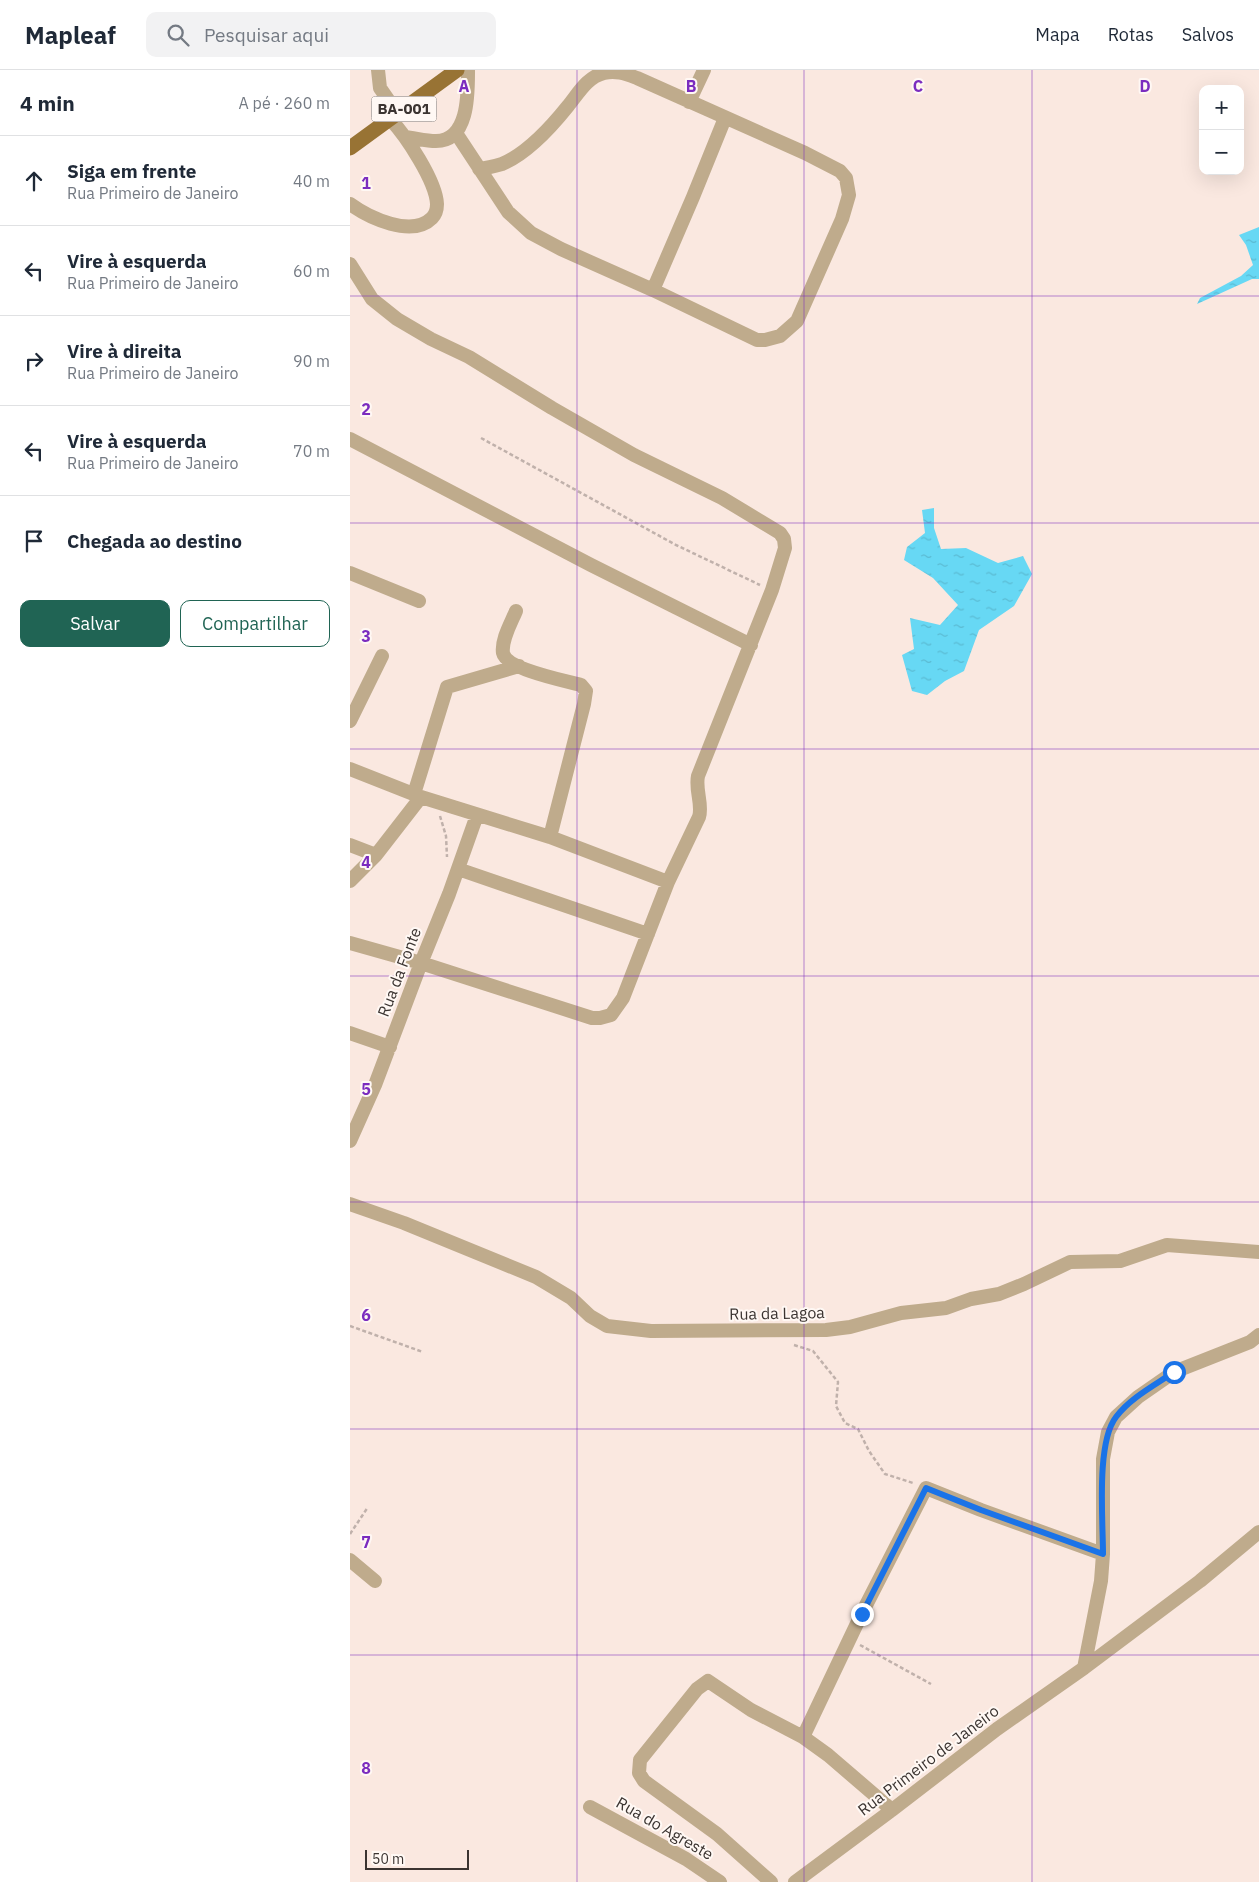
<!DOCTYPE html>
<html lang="pt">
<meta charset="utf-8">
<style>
:root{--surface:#fff;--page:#f2f2f3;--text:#1f2937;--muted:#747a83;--line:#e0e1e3;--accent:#206454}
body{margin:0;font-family:"IBM Plex Sans",sans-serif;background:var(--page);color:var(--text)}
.controls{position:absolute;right:15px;top:15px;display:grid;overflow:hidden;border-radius:10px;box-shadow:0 5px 20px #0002}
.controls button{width:45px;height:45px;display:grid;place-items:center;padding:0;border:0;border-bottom:1px solid var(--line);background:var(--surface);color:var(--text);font:25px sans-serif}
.scale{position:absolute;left:15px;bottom:12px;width:104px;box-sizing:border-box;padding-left:5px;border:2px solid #3b3431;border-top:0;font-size:14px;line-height:18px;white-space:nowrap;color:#3b3431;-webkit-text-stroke:4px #fff8f4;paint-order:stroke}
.stop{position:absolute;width:15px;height:15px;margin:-11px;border:4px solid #1a73e8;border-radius:50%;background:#fff}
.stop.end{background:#1a73e8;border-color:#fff;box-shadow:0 1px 5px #0008}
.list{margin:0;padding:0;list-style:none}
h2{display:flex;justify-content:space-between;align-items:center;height:65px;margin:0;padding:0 20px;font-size:21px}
h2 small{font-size:16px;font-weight:400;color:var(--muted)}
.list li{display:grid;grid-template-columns:32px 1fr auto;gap:15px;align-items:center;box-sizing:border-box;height:90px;padding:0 20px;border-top:1px solid var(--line)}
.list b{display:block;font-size:19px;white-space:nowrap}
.list p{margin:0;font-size:16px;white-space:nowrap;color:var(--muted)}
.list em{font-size:16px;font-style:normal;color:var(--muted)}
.actions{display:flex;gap:10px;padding:15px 20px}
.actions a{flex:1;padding:11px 0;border:1px solid var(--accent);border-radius:10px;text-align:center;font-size:18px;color:var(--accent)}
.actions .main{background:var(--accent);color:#fff}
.icon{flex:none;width:28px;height:28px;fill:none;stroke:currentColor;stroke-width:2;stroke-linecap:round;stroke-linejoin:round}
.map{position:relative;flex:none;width:909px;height:1812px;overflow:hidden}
header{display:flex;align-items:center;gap:30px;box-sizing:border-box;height:70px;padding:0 25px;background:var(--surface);border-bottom:1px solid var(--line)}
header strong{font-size:24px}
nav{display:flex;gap:28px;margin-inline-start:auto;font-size:18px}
.search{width:350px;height:45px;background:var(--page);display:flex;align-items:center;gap:12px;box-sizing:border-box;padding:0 18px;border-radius:10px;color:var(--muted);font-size:19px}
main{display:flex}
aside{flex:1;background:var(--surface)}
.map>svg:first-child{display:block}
.water{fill:url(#water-ripples)}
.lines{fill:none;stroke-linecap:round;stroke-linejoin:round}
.path{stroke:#c0b1ab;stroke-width:2.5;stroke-dasharray:4 2.5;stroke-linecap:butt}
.minor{stroke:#bfab8c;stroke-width:14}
.major{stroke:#987334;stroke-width:15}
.route{stroke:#1a73e8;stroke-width:6}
.grid{fill:none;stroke:#7b2cbf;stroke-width:1;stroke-opacity:0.55}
.labels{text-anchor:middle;stroke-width:4;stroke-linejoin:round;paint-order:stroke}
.shield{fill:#fff8f4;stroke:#766f6c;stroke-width:1}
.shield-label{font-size:15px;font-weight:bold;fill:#3b3431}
.street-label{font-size:16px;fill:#3b3431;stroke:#fff8f4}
.grid-label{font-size:16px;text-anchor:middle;font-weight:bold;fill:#7b2cbf;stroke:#fff8f4;stroke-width:4;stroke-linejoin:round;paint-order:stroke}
</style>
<header>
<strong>Mapleaf</strong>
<div class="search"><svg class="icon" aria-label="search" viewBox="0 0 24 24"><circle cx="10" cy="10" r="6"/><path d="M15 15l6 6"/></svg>Pesquisar aqui</div>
<nav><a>Mapa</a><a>Rotas</a><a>Salvos</a></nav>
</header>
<main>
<aside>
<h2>4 min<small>A pé · 260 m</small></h2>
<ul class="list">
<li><svg class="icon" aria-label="ahead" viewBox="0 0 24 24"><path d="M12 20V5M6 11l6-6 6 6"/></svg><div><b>Siga em frente</b><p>Rua Primeiro de Janeiro</p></div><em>40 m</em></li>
<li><svg class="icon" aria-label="left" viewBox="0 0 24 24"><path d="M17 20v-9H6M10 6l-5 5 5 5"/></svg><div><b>Vire à esquerda</b><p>Rua Primeiro de Janeiro</p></div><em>60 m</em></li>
<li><svg class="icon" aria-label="right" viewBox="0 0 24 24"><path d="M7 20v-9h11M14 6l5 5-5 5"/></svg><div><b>Vire à direita</b><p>Rua Primeiro de Janeiro</p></div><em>90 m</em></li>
<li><svg class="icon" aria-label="left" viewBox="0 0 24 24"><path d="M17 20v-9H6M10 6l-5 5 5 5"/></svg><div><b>Vire à esquerda</b><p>Rua Primeiro de Janeiro</p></div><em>70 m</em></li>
<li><svg class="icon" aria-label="arrive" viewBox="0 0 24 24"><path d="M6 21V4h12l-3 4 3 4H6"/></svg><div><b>Chegada ao destino</b></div></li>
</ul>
<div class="actions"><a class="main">Salvar</a><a>Compartilhar</a></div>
</aside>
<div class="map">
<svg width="909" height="1812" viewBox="0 0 909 1812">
<defs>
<pattern id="water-ripples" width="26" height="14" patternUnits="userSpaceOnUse" patternTransform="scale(1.25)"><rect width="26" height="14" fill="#67d8f4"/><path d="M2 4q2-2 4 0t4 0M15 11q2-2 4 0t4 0" fill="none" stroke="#5abad2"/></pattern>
</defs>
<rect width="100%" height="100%" fill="#fae8e0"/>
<!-- water -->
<path class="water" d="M909,157v52h-7l-55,25 3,-6 41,-22 12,-11 -7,-20 -7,-10z
M584,438v20l7,21 25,-1 32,15 25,-7 9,18 -18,32 -35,24 -15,41 -19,10 -18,14 -15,-4 -10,-36 12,-6 -4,-31 30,7 18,-20 -25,-27 -29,-18 3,-13 18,-14 -3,-23z"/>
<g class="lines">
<!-- path -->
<path class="path" d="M131,368l195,107 84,40
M90,746l6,20 1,21
M0,1256l73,26
M444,1275l19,6 25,31 -2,24 9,17 13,6 11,22 16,23 28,9
M0,1464l18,-27
M510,1575l71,39"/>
<!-- minor -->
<path class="minor" d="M28,0l2,18 18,26
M339,32l15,-32
M106,63l52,79 23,21 30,16 92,41 104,50h8l15,-4 17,-15 45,-102 7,-24 -3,-17 -6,-7 -35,-18 -168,-75c-11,-4 -21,-8 -33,-5 -17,4 -26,21 -36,33 -16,20 -42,48 -66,58 -7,2 -15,4 -23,5
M55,67c10,1 21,4 31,4 33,0 32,-48 32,-71
M0,134c19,14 62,34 82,14 3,-3 5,-9 5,-14 -1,-23 -31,-68 -46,-84
M0,194l22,35 25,20 34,20 38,18 83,51 82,47 88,43 58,35 4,6 1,9 -13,42 -74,186c-3,14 5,29 1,41l-31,65 -45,116 -12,17 -11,3h-8l-171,-55 -71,-20
M303,220l40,-93 32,-79
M0,369l241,126 160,80
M0,503l69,28
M166,541c-5,12 -15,29 -13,42 3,16 63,28 78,32l5,6 -2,13 -34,133
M0,651l32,-65
M0,699l71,28 129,40 118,45
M64,724l33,-107 72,-21
M0,775l26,10
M108,799l190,65
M0,811l26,-26 45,-58
M0,963l40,14
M0,1071l25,-56 46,-122 28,-69 28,-79
M0,1134l54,19 132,54 35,21 19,18 17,10 44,5 175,-1 24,-3 51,-14 45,-5 25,-9 28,-5 25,-10 46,-22 50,-1 47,-16 92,7
M0,1490l25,21
M734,1598l17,-87 2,-27v-95l5,-27 8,-15 22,-20 36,-25 76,-30 9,-7
M453,1667l59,-124 64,-125 55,22 122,44
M240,1737l96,52 34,23
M421,1812l-54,-48 -73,-53 -5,-8 1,-13 57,-71 11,-8 43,29 52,27 25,18 64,55
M445,1812l97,-72 105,-81 87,-61 116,-87 59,-49"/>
<!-- major -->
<path class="major" d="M0,78l107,-78"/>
</g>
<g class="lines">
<!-- route -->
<path class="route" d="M512,1544l64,-126 55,22 122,44c0,-34 -7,-111 13,-137 14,-19 39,-32 58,-45"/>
</g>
<!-- grid -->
<path class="grid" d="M227,0v1812M454,0v1812M682,0v1812M0,226h909M0,453h909M0,679h909M0,906h909M0,1132h909M0,1359h909M0,1585h909"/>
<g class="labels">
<!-- shield labels -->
<rect class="shield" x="21.5" y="26.5" width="65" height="25" rx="4"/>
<g class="shield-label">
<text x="54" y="44">BA-001</text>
</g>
<!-- street labels -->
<g class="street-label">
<text transform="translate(49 902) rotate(-69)" y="6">Rua da Fonte</text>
<text transform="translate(427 1243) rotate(-1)" y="6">Rua da Lagoa</text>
<text transform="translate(578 1690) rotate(-37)" y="6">Rua Primeiro de Janeiro</text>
<text transform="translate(315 1758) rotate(30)" y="6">Rua do Agreste</text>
</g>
</g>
<g class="grid-label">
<text x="114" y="22">A</text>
<text x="341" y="22">B</text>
<text x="568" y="22">C</text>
<text x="795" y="22">D</text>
<text x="16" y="119">1</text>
<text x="16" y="345">2</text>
<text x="16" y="572">3</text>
<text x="16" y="798">4</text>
<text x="16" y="1025">5</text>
<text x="16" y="1251">6</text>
<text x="16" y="1478">7</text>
<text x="16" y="1704">8</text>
</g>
</svg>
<div class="controls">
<button>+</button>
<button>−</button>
</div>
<div class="scale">50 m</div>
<div class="stop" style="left:824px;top:1302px"></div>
<div class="stop end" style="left:512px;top:1544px"></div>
</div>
</main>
